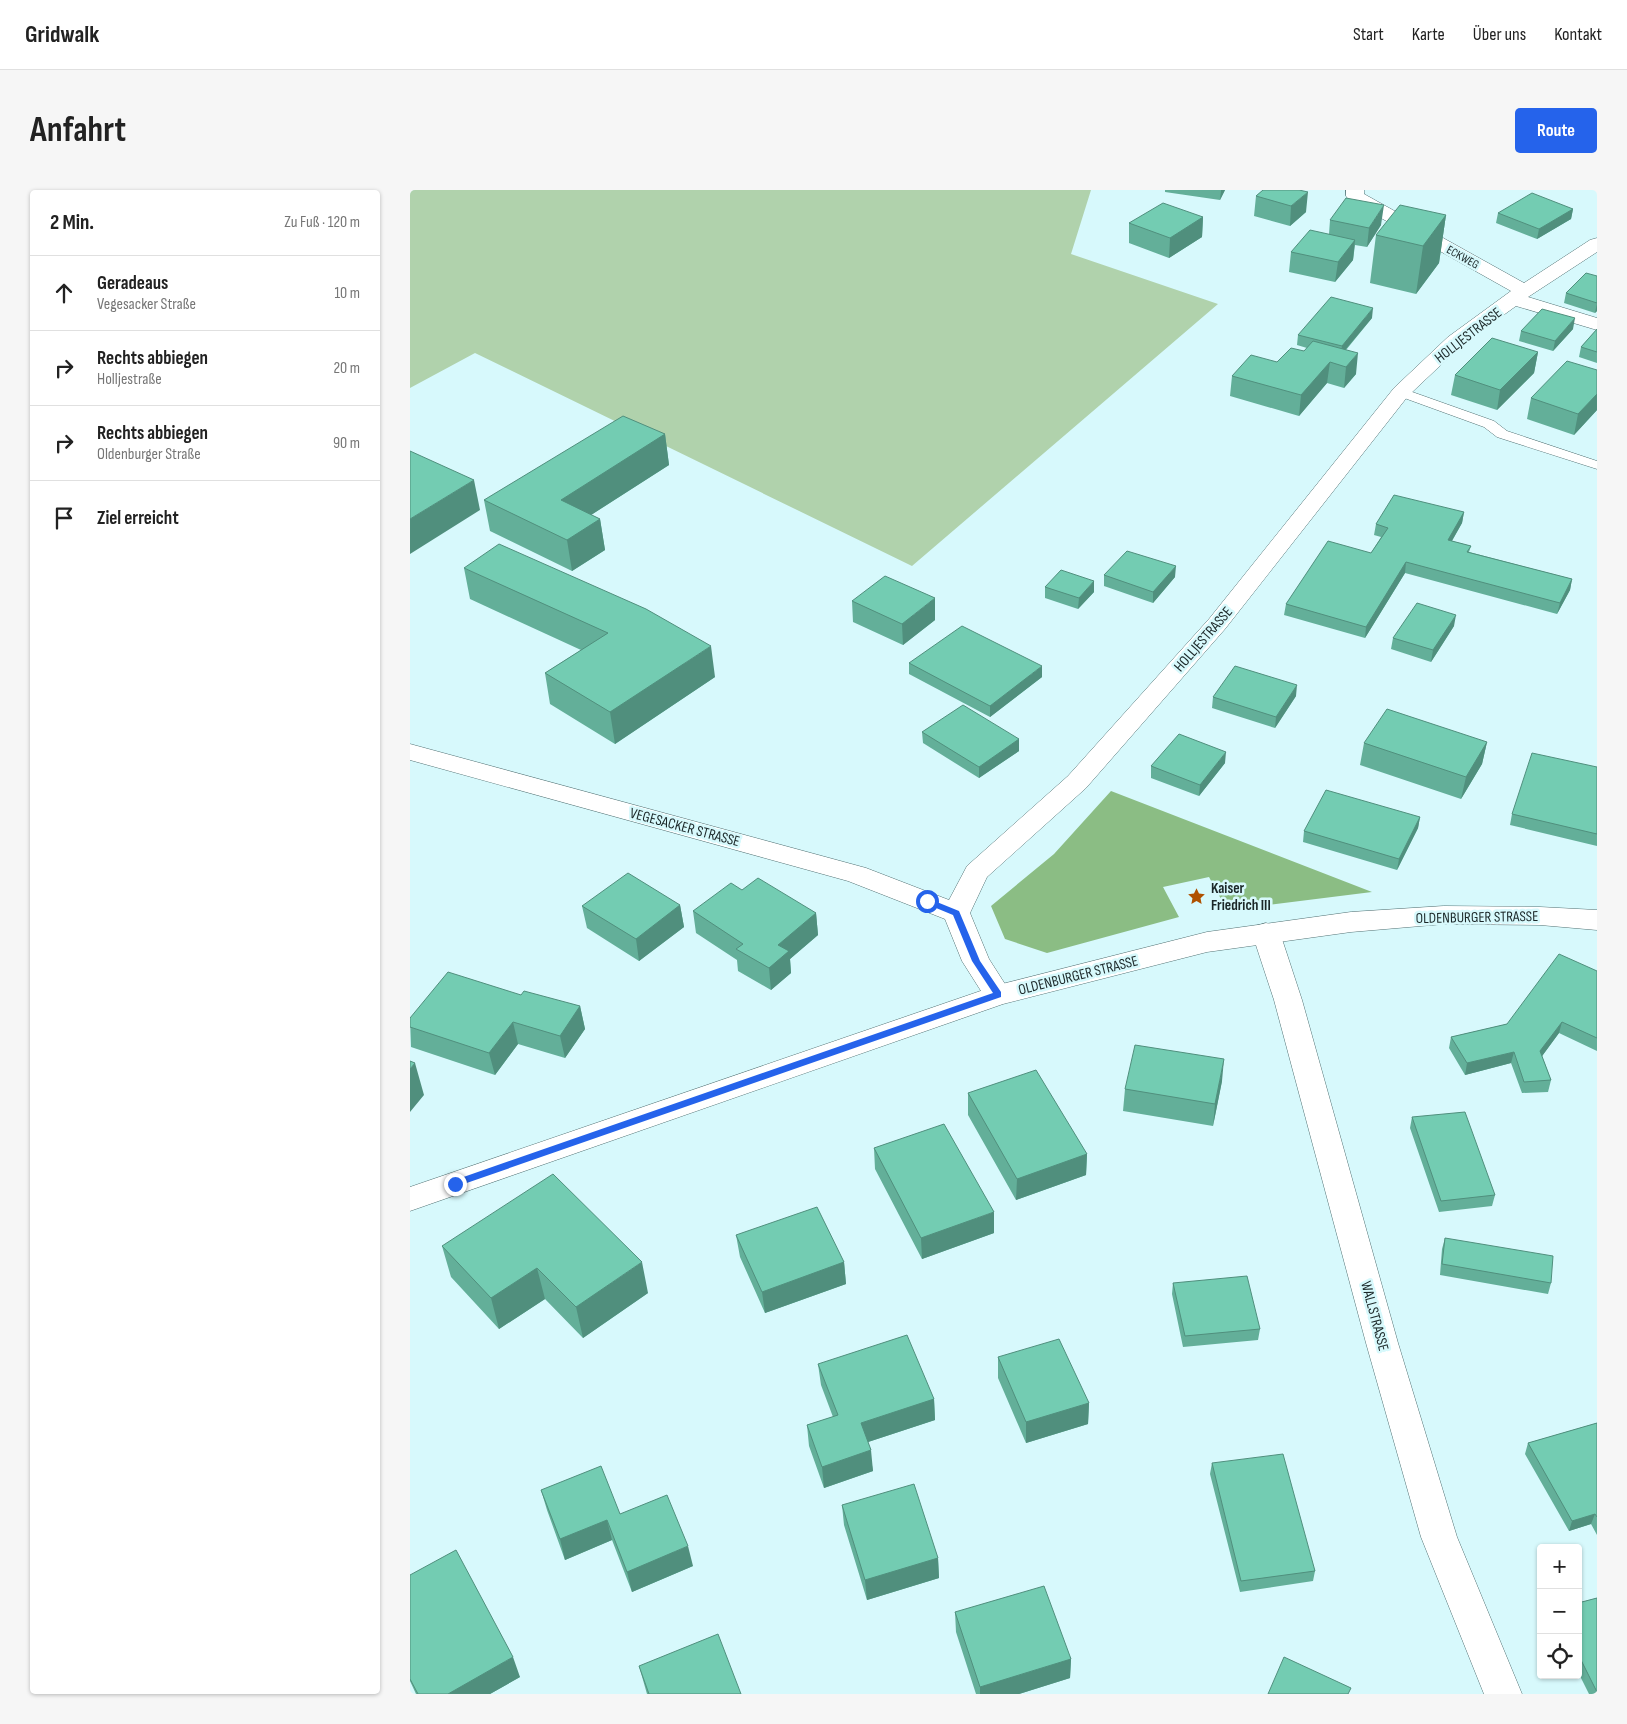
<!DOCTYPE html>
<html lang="de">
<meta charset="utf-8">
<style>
:root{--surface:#fff;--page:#f6f6f6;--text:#222;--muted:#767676;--line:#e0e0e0;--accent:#2563eb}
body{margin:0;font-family:"Sofia Sans Condensed",sans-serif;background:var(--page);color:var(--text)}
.controls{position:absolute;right:15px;bottom:15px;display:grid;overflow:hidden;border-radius:5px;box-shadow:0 1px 4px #0004}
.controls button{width:45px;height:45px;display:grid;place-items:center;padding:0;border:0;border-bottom:1px solid var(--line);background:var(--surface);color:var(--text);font:25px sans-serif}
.stop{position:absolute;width:15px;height:15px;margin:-11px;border:4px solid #2563eb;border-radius:50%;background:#fff}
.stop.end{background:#2563eb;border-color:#fff;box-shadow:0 1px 5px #0008}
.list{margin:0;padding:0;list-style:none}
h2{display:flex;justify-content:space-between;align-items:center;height:65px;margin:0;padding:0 20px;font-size:21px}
h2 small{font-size:16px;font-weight:400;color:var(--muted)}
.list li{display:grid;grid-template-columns:32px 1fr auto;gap:15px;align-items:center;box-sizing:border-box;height:75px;padding:0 20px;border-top:1px solid var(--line)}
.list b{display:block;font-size:19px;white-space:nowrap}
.list p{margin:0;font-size:16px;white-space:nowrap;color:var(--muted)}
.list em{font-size:16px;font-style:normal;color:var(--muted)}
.icon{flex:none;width:28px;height:28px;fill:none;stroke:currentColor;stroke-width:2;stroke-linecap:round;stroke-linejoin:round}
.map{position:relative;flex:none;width:1187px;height:1504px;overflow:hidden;border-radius:5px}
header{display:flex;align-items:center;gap:30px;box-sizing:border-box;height:70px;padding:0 25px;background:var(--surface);border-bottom:1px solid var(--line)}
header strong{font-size:24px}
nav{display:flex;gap:28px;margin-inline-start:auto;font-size:18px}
.intro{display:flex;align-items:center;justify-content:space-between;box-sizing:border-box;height:120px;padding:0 30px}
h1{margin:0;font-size:35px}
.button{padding:12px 22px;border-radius:5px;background:var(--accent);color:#fff;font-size:18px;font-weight:700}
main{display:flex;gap:30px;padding:0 30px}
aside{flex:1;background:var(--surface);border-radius:5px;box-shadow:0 1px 4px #0004}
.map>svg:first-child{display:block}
.green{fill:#b0d2ac}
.forest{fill:#8bbd84}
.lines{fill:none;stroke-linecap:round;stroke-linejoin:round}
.lane-casing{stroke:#537274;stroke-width:1}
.street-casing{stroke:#537274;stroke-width:1}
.secondary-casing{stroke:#537274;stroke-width:1}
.lane{fill:#fff;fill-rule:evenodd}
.street{fill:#fff;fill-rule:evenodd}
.secondary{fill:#fff;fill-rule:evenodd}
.wall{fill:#63af99}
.shaded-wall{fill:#508f7d}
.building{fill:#73ccb2;stroke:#508f7d}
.route{fill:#2563eb}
.labels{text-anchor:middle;stroke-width:5;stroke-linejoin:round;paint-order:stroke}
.far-street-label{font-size:12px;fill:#1b2728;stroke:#d7f9fc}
.street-label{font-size:15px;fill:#1b2728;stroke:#d7f9fc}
.poi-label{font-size:15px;font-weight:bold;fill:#1b2728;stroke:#d7f9fc;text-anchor:start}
</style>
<header>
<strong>Gridwalk</strong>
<nav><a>Start</a><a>Karte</a><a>Über uns</a><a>Kontakt</a></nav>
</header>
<div class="intro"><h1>Anfahrt</h1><a class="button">Route</a></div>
<main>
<aside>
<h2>2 Min.<small>Zu Fuß · 120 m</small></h2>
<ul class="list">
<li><svg class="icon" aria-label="ahead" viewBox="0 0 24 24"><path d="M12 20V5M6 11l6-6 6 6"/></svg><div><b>Geradeaus</b><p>Vegesacker Straße</p></div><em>10 m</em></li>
<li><svg class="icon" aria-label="right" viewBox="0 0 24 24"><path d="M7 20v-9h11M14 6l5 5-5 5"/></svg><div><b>Rechts abbiegen</b><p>Holljestraße</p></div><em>20 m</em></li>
<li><svg class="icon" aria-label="right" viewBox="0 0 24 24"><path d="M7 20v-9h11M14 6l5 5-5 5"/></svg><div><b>Rechts abbiegen</b><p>Oldenburger Straße</p></div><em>90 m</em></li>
<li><svg class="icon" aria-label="arrive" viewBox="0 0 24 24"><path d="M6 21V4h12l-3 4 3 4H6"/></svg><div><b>Ziel erreicht</b></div></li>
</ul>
</aside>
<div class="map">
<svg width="1187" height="1504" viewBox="0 0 1187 1504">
<rect width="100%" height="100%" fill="#d7f9fc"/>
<!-- green -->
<path class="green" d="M0,0h681l-20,64 147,50 -306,262 -437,-213 -65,35z"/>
<!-- forest -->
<path class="forest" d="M701,601l261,101 -145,18 -18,-33 -46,10 16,30 -132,36 -42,-14 -14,-33 63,-52z"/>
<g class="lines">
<defs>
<path id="lane" d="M991,198l93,33 13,10 90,30v8l-100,-32 -13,-10 -88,-32 -2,-3z"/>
<path id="street" d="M936,0h18v4l160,89 66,-43 7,-2v14l-69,45 69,21v12l-81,-24 -54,39 -54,51 -183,233 -139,159 -99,89 -17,36 19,46 23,36 -4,7 -10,3 -10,-3 -26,-41 -17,-42 -97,-38 -438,-121v-16l456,124 83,32 18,-34 101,-90 141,-157 185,-231 54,-51 63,-46 -162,-91 -3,-4z
M856,733l10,3 4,7 22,67 96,343 59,194 65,157h-38l-63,-157 -55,-194 -92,-343 -22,-67 4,-7z"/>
<path id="secondary" d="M1034,716l96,1 57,3v20l-57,-5 -96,-1 -93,8 -144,20 -204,52 -593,207v-24l588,-202 209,-53 144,-20z"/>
</defs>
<!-- lane casing -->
<use href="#lane" class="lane-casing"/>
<!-- street casing -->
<use href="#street" class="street-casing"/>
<!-- secondary casing -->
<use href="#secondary" class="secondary-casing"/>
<!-- lane -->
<use href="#lane" class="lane"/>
<!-- street -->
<use href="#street" class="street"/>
<!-- secondary -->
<use href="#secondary" class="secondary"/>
</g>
<!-- wall -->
<path class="wall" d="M755,0h60l-5,10 -55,-8z
M853,0l43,22 -16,14 -36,-10 2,-20z
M1163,19l-2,10 -34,20 -41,-16 2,-10z
M1036,25l-7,48 -23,31 -46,-11 6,-48z
M793,27l-1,20 -33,21 -40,-15v-20z
M920,30l51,5 -14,22 -12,-2 -2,15 -18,22 -46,-10 2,-20 38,-18z
M1187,86v35l-2,2 -31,-10 2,-10z
M962,128l-26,32 10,24 -12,14 -17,-5 -28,33 -69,-20 2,-20 45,-14 27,-11 3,-3 -10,-3 1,-10z
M1163,139l-20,22 -34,-10 2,-10z
M1187,139v34l-18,-6 2,-10z
M1128,162l-4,21 -37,37 -46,-15 4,-20z
M1187,180v40l-23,25 -47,-16 4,-21z
M255,244l4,31 -78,50 9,4 5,31 -33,21 -82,-40 -6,-31z
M1054,322l-2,11 -10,18 19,5 -2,6 103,27 -2,11 -13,24 -152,-41 -40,65 -81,-23 2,-11 85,-51 10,-16 -7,-2 2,-11z
M54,378l251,109 -100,67 -65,-40 -5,-31 36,-23 -111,-51z
M694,385l71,2 -22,26 -49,-17z
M635,397l49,5 -16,17 -33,-11z
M442,411l83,19 -32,25 -50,-23z
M1044,436l-23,36 -40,-13 2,-11z
M499,473l133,14 -52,40 -81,-43z
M886,506l-21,32 -63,-20 1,-11z
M512,542l97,7v12l-40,27 -56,-35z
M1077,552l-5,22 -21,35 -101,-34 4,-22z
M815,573l-26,33 -48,-18v-12z
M1187,577v79l-87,-21 2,-11z
M1010,627l-2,11 -21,42 -94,-28 1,-11z
M332,700l74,23 2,22 -28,24 1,14 -20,17 -33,-19 -1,-11 -41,-27 -3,-22z
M270,715l4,22 -45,34 -52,-33 -5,-22z
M1187,781v80l-38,-18 -17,23 9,24 -3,12 -26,1 -11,-30 -46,12 -16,-27 2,-11 56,-13z
M111,805l59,11 5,23 -20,29 -47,-14 -23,31 -84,-28 -1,-29z
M812,891l-9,45 -90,-15 2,-22z
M558,903l119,61 -1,21 -70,25 -48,-85z
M1002,927l83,78 -3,11 -53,6 -29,-84z
M464,958l120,85 -72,26 -47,-90z
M326,1045l108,27 2,22 -81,29 -25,-56z
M1035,1048l106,45 -3,11 -108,-19 2,-26z
M32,1056l206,47 -65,45 -38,-39 -46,30 -48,-52z
M763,1093l87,46 -2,11 -75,7 -11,-53z
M588,1167l91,46 -1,21 -62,19 -28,-65z
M408,1174l116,35 1,21 -67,22 5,29 -49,17 -15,-42 -2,-21 26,-8 -12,-32z
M1187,1233v112l-6,-11 -22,7 -44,-77 3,-11z
M802,1273l103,108 -2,10 -73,11 -30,-118z
M131,1300l79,24 73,52 -61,26 -20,-52 -47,20 -18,-50z
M432,1315l96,53 1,20 -72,22 -23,-75z
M0,1385l110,102 -30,17h-74l-6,-13z
M1187,1408v96h-8l-11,-22v-69z
M545,1422l116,47 -1,19 -51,16h-43l-20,-62z
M229,1476l102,28h-94z"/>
<!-- shaded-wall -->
<path class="shaded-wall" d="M811,0h4l-5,10z
M898,2l-2,20 -16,14 1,-20z
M974,15l-3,20 -14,22 2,-19z
M1163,19l-2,10 -34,20 2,-10z
M1036,25l-7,48 -23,31 7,-48z
M793,27l-1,20 -33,21 1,-20z
M945,50l-2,20 -18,22 3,-20z
M1187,113v8l-2,2z
M963,118l-1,10 -32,38 2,-10z
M1165,128l-2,11 -20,22 2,-10z
M1128,162l-4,21 -37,37 3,-20z
M948,163l-2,21 -12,14 2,-21z
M920,172l-3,21 -28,33 2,-21z
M1187,204v16l-23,25 4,-21z
M255,244l4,31 -103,66 -5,-31z
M64,290l6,30 -70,44v-35z
M1054,322l-2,11 -16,28 2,-11z
M190,329l5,31 -33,21 -5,-31z
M996,372l-1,11 -40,65 1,-11z
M766,376l-1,11 -22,26v-11z
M1162,389l-2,11 -13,24 3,-11z
M684,391v11l-16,17 1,-11z
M525,408v22l-32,25 -1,-21z
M1046,425l-2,11 -23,36 2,-12z
M301,456l4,31 -100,67 -5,-32z
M632,476v11l-52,40v-11z
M887,495l-1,11 -21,32 1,-11z
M609,549v12l-40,27v-11z
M1077,552l-5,22 -21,35 5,-22z
M816,562l-1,11 -26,33 1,-11z
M1010,627l-2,11 -21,42 2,-11z
M270,715l4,22 -45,34 -3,-22z
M406,723l2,22 -28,24 1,14 -20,17 -2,-22 9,-23z
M170,816l5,23 -20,29 -5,-22z
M103,832l5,22 -23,31 -6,-22z
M1152,832l-3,11 -22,30 3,-12z
M1104,862l-3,11 -46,12 2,-12z
M814,869l-2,22 -9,45 2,-22z
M5,873l9,32 -14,17v-43z
M677,964l-1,21 -70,25 1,-21z
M584,1022v21l-72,26 -1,-21z
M232,1072l6,31 -65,45 -7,-31z
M434,1072l2,22 -81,29 -3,-21z
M127,1078l8,31 -46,30 -8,-31z
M524,1209l1,21 -73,24 -1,-21z
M679,1213l-1,21 -62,19v-21z
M461,1260l2,21 -49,17 -2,-21z
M1185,1324l-4,10 -22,7 3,-10z
M197,1330l5,20 -47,20 -5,-21z
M278,1356l5,20 -61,26 -5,-20z
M528,1368l1,20 -72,22 -2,-20z
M103,1467l7,20 -30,17h-42z
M661,1469l-1,19 -51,16h-39v-7z"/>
<!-- building -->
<path class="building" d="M853,0h36l9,2 -17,14 -35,-10z
M1122,3l41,16 -34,20 -41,-16z
M936,8l38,7 -15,23 -39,-8z
M753,13l40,14 -33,21 -41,-15z
M990,15l46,10 -23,31 -47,-11z
M900,40l45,10 -17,22 -47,-10z
M1176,83l11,3v27l-31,-10z
M921,107l42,11 -31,38 -44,-11z
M1132,119l33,9 -20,23 -34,-10z
M1187,139v23l-16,-5z
M1082,148l46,14 -38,38 -45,-15z
M903,151l45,12 -12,14 -16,-5 -29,33 -69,-19 19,-21 26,7 14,-14 13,3z
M1157,171l30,9v24l-19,20 -47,-16z
M213,226l42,18 -104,66 39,19 -33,21 -83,-40z
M0,261l64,29 -64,39z
M984,305l70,17 -16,28 23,6 -4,6 105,27 -12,24 -154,-41 -40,65 -80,-23 42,-63 43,12 17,-25 -12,-4z
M89,354l147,65 65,37 -101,66 -65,-39 63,-40 -144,-65z
M717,361l49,15 -23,26 -49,-17z
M651,380l33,11 -15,17 -34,-11z
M475,386l50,22 -33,26 -50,-23z
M1007,413l39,12 -23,35 -40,-12z
M552,436l80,40 -52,40 -81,-43z
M825,476l62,19 -21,32 -63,-20z
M553,515l56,34 -40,28 -57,-35z
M977,519l100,33 -21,35 -102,-34z
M769,544l47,18 -26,33 -49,-19z
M1122,563l65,14v67l-85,-20z
M916,600l94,27 -21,42 -95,-28z
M218,683l52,32 -44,34 -54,-33z
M348,688l58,35 -38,32 11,6 -20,17 -33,-19 7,-5 -50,-33 38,-28 11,7z
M1149,764l38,17v67l-35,-16 -22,29 11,29 -27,2 -10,-30 -47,11 -16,-26 56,-13z
M38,782l73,23 3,-4 56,15 -20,30 -47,-14 -24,31 -79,-26v-9z
M725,855l89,14 -9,45 -90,-15z
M0,871l5,2 -5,6z
M626,880l51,84 -70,25 -49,-86z
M1055,922l30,83 -54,6 -29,-84z
M534,934l50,88 -73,26 -47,-90z
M143,984l89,88 -66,45 -39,-39 -46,30 -49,-52z
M407,1017l27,55 -82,30 -26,-57z
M1035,1048l108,18 -2,27 -109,-19z
M837,1086l13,53 -75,7 -12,-53z
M497,1145l27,64 -73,24 10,27 -49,17 -15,-42 31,-10 -20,-51z
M649,1149l30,64 -63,19 -28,-65z
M1187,1233v94l-2,-3 -23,7 -44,-78z
M873,1264l32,117 -74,10 -29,-118z
M191,1276l19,48 47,-19 21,51 -61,26 -20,-52 -47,19 -19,-49z
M504,1294l24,74 -73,22 -23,-75z
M46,1360l57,107 -65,37h-30l-8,-15v-104z
M634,1396l27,73 -91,28 -25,-75z
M1187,1408v94l-19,-38v-51z
M308,1444l23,60h-92l-10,-28z
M874,1467l67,31 -3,6h-80z"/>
<!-- route -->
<path class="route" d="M517,708l32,13 21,50 21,31v5l-543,189h-6v-5l541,-188 -21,-32 -19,-46 -29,-12 -1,-2z"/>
<!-- icons -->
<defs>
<symbol id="sight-bare" viewBox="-9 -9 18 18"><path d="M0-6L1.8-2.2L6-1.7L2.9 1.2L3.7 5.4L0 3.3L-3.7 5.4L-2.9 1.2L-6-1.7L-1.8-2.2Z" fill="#af5100" stroke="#d7f9fc" stroke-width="2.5" paint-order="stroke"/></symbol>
</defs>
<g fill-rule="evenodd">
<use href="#sight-bare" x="774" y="694" width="25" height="25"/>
</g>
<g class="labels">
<!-- far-street labels -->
<g class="far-street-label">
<text transform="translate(1053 67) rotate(29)" y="4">ECKWEG</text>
</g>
<!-- street labels -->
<g class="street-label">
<text transform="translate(1058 145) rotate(-38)" y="5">HOLLJESTRASSE</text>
<text transform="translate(793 449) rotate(-49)" y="5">HOLLJESTRASSE</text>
<text transform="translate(275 637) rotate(15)" y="5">VEGESACKER STRASSE</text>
<text transform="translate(1067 727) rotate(-1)" y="5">OLDENBURGER STRASSE</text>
<text transform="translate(668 785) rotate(-14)" y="5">OLDENBURGER STRASSE</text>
<text transform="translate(965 1126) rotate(75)" y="5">WALLSTRASSE</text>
</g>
<!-- poi labels -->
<g class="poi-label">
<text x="801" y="703">Kaiser<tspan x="801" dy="17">Friedrich III</tspan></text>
</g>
</g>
</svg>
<div class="controls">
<button>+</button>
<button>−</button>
<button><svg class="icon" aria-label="locate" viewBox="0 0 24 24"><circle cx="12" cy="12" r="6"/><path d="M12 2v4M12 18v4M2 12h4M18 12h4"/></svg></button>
</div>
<div class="stop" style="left:517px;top:711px"></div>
<div class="stop end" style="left:45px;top:994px"></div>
</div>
</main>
